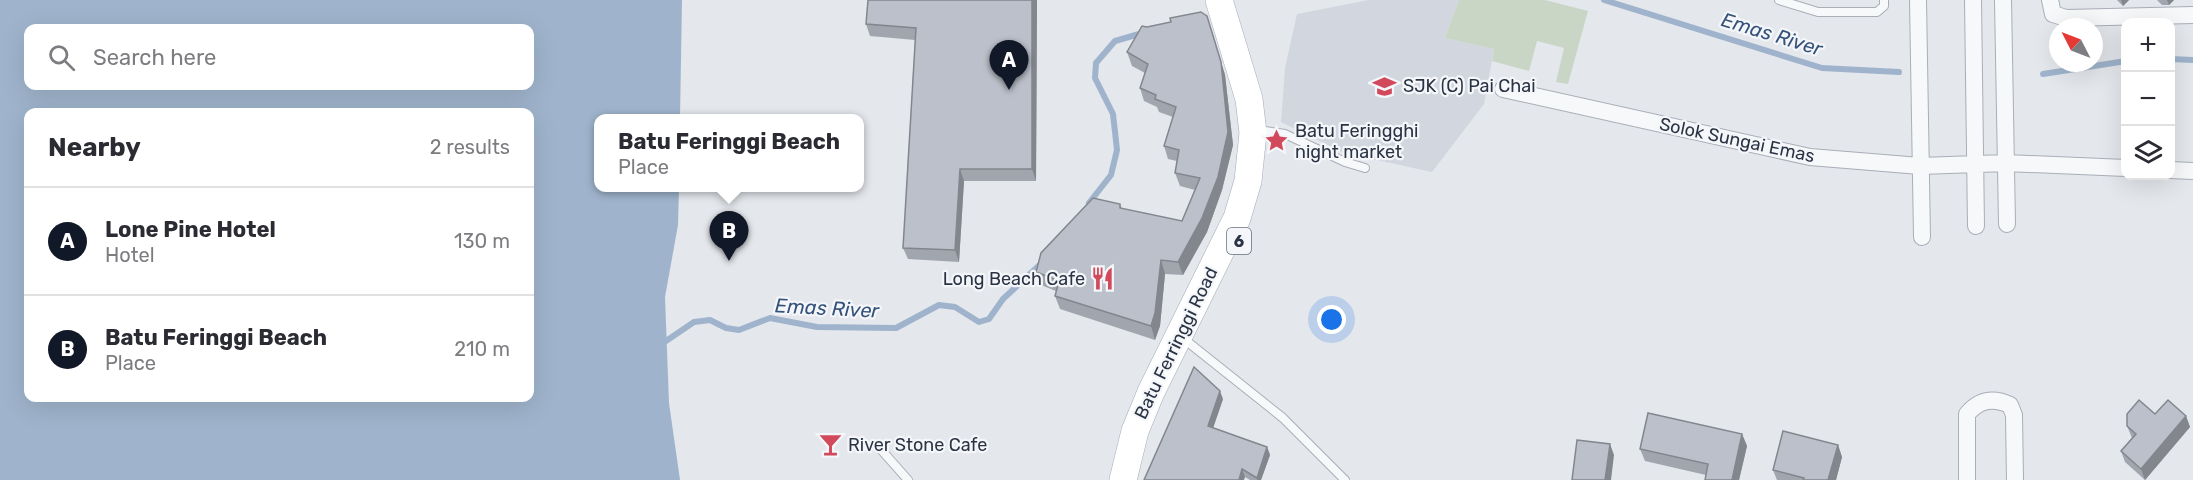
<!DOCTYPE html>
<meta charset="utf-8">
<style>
:root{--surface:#fff;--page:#f7f7f7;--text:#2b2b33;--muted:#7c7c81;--line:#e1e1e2;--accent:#111827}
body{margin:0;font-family:Rubik,sans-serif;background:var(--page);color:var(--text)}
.controls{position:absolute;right:18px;top:18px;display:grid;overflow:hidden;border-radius:12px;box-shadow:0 6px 24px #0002}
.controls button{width:54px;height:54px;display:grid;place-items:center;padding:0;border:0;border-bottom:2px solid var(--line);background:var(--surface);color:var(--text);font:30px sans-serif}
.compass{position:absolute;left:2049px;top:18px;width:54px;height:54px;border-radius:50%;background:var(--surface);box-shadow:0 6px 24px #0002;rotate:312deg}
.you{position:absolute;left:1332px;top:320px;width:21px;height:21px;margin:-15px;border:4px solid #fff;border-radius:50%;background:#1a73e8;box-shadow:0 0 0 9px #1a73e833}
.badge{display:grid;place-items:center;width:39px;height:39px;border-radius:50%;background:var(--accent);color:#fff;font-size:20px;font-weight:700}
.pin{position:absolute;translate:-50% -50px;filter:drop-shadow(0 2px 3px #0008)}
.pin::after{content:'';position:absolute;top:32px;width:21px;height:18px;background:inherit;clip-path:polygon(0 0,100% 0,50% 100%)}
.popup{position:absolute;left:594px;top:114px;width:270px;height:78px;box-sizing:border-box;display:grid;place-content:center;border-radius:12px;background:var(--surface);filter:drop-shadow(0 2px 4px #0005);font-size:20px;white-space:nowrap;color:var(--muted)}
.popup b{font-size:22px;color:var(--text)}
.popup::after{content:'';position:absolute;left:50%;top:100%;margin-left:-12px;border:12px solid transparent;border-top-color:var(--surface)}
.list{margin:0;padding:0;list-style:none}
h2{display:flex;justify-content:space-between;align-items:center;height:78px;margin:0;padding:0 24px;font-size:26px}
h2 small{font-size:20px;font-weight:400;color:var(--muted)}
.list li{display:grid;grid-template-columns:39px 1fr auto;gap:18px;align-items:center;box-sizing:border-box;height:108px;padding:0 24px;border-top:2px solid var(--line)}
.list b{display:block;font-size:22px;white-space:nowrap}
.list p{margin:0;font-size:20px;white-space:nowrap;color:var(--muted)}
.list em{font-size:20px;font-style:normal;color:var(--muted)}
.icon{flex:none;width:33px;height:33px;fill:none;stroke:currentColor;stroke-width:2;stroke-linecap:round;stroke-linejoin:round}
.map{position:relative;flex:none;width:2193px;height:480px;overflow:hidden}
.search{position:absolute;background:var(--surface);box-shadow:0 6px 24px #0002;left:24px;top:24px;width:510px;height:66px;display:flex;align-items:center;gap:15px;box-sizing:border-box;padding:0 21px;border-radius:12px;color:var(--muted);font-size:22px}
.panel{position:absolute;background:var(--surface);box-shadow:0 6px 24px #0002;left:24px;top:108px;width:510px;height:294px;border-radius:12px}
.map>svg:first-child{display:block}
.built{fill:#d2d6de}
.green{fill:#c9d6c5}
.water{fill:#9fb4cc;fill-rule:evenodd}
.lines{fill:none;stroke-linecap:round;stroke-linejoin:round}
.stream{stroke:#9fb4cc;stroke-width:6}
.lane-casing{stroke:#a9aeb7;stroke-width:10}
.street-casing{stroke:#a9aeb7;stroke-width:18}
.primary-casing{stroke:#a3abb8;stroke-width:28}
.lane{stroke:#f7f8fa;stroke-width:8}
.street{stroke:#f7f8fa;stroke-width:16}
.primary{stroke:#fff;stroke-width:27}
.wall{fill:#a1a5ae}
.shaded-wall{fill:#83868d}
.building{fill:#bbc0ca;stroke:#83868d;stroke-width:1.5}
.labels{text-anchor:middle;stroke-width:4.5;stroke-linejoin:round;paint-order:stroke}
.shield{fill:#f4f6f9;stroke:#676e7b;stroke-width:1.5}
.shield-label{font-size:16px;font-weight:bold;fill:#2b3445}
.poi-label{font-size:18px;fill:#2b3445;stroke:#f4f6f9;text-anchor:start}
.street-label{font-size:18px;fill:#2b3445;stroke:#f4f6f9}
.water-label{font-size:20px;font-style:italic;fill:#34527a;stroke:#f4f6f9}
</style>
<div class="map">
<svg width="2193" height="480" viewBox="0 0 2193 480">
<rect width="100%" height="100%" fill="#e4e7ec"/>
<!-- built -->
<path class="built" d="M1369,0h90l-14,38 49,11 -10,55 -52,68 -88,-19 -63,-31 4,-54 12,-54z"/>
<!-- green -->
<path class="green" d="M1459,0h86l43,11 -20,73 -12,-2 8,-34 -27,-7 -8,30 -37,-10 2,-12 -49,-11z"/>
<!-- water -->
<path class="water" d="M0,0h682l-2,118h-82v70h81l-1,37 -13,72 4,106 11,77h-680zM28,28h502v58h-502zM28,112h502v286h-502z"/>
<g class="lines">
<!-- stream -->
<path class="stream" d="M1604,0l218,68 77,4
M2170,59l23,1
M2043,74l83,-13
M1089,203l22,-28 6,-25 -4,-36 -18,-36 1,-15 19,-22 31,-9
M666,341l28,-19 16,-2 16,8 13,2 31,-12 47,9 79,1 43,-23 16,2 24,15 10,-3 14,-20 41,-38"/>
<defs>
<path id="lane" d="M1779,0l39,12h59l7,-6v-6
M1265,131l20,3 60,28 20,6
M1189,343l94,75 62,62
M877,445l31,35"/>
<path id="street" d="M1918,0l4,237
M1973,0l3,226
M2003,0l4,224
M2050,0l3,14 13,4 127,-3
M1503,89l307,68 110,9 86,-3 120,5
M2170,170l23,1
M1967,480v-66c12,-14 26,-17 43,-9l4,10 1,65"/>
<path id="primary" d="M1123,480l12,-49 16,-39 86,-174 11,-37 5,-48 -4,-34 -30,-99"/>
</defs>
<!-- lane casing -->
<use href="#lane" class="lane-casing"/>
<!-- street casing -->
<use href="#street" class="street-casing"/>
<!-- primary casing -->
<use href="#primary" class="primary-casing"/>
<!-- lane -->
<use href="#lane" class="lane"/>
<!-- street -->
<use href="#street" class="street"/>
<!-- primary -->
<use href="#primary" class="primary"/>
</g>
<!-- wall -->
<path class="wall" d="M868,0h169l-1,181h-72l-5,81 -51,-3 -5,-11 12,-208 -45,-4 -4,-12z
M2117,0h12l-6,6z
M2157,0h17l-5,5h-7z
M1207,16l18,59 8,70 -11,45 -15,42 -24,43 -18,-1 -5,52 -5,14 -95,-31 -5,-13 1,-5 -15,-6 -5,-13 84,-68 2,5 60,12 13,-31 -15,-4 -5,-13 2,-12 -9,-2 -4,-13 9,-29 -14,-5 -2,-5 -13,-6 -4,-13 5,-15 -13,-7 -5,-14 20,-25z
M1223,399l-10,29 54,19 3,8 -9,25h-11l-5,-3 -101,3z
M2155,414l31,2 4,11 -45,53 -20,-18 -4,-11 11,-13 -5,-12z
M1742,434l5,12 -8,34h-34l1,-5 -61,-14 -5,-12z
M1838,445l4,12 -6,23h-59l-4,-10z"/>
<!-- shaded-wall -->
<path class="shaded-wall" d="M1032,0h5l-1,181 -4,-12z
M2121,0h8l-6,6z
M2167,0h7l-5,5z
M1207,16l18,59 8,70 -11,45 -15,42 -24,43 -5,-13 24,-44z
M960,169l4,12 -5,81 -4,-12z
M1161,260l4,14 -5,52 -5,14 -4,-14z
M1220,391l3,8 -12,35 -3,-8z
M2186,416l4,11 -45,53 -4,-11z
M1742,434l5,12 -8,34h-7z
M1610,444l4,11 -3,25h-6z
M1838,445l4,12 -6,23h-8z
M1267,447l3,8 -9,25h-4v-2z
M1242,469l3,8 -1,3h-5z"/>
<!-- building -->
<path class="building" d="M868,0h164v169h-72l-5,81 -52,-2 13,-220 -50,-4z
M1201,12l6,4 14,46 7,70 -10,45 -16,41 -24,44 -17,-2 -6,53 -4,13 -96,-30 4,-15 -23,-9 5,-19 52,-55 27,6v4l62,13 18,-43 -25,-5 4,-23 -15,-4 12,-39 -21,-8 1,-4 -16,-7 8,-24 -21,-12 15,-26 5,1 24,-5 -1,-4z
M1194,367l26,24 -12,35 59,21 -10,31 -15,-9 -3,11h-95z
M2139,400l16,14 13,-14 18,16 -45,53 -20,-18 15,-17 -9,-8v-12z
M1648,413l94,21 -10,46h-27l3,-16 -68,-15z
M1783,431l55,14 -10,35h-25l1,-2 -31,-8z
M1577,440l33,4 -5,36h-33z"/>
<!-- icons -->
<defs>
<symbol id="school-bare" viewBox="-9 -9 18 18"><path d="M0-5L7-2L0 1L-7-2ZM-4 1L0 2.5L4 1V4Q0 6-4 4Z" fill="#d1495b" stroke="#f4f6f9" stroke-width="2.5" paint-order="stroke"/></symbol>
<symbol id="sight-bare" viewBox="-9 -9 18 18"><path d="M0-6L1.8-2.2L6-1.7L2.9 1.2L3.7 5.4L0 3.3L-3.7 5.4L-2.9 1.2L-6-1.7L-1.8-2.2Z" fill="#d1495b" stroke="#f4f6f9" stroke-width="2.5" paint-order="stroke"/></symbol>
<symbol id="restaurant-bare" viewBox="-9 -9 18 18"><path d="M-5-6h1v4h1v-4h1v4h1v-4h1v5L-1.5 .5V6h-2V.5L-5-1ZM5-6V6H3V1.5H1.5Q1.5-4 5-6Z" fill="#d1495b" stroke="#f4f6f9" stroke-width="2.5" paint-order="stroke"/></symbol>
<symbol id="bar-bare" viewBox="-9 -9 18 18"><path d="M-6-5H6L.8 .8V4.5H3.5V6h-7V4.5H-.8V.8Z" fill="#d1495b" stroke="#f4f6f9" stroke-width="2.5" paint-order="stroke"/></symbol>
</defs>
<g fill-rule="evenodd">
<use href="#school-bare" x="1368" y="70" width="33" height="33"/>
<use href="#sight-bare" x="1260" y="124" width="33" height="33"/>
<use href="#restaurant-bare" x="1086" y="262" width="33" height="33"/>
<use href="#bar-bare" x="814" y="428" width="33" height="33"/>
</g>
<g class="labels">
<!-- shield labels -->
<rect class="shield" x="1227" y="228" width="24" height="26" rx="4.5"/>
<g class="shield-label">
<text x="1239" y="247">6</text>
</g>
<!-- poi labels -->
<g class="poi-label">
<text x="1403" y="92">SJK (C) Pai Chai</text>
<text x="1295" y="137">Batu Feringghi<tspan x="1295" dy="21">night market</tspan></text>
<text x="1085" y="285" text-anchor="end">Long Beach Cafe</text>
<text x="848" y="451">River Stone Cafe</text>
</g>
<!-- street labels -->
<g class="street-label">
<text transform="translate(1737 140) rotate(12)" y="6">Solok Sungai Emas</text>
<text transform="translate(1176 343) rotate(-64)" y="6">Batu Ferringgi Road</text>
</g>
<!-- water labels -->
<g class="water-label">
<text transform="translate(1772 34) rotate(17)" y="7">Emas River</text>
<text transform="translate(827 308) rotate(3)" y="7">Emas River</text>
</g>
</g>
</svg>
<div class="controls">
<button>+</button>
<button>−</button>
<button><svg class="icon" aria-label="layers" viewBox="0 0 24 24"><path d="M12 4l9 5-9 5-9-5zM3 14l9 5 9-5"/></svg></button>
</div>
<svg class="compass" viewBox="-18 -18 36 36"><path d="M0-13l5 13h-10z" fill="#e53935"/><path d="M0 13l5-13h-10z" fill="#7c7c81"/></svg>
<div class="you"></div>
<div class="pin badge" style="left:1009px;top:90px">A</div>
<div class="pin badge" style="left:729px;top:261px">B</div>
<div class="popup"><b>Batu Feringgi Beach</b>Place</div>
<div class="search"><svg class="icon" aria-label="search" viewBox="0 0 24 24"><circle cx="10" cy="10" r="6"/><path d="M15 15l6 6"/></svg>Search here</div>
<section class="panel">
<h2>Nearby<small>2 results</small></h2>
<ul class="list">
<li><span class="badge">A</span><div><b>Lone Pine Hotel</b><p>Hotel</p></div><em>130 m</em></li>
<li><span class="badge">B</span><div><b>Batu Feringgi Beach</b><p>Place</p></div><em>210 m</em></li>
</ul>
</section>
</div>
